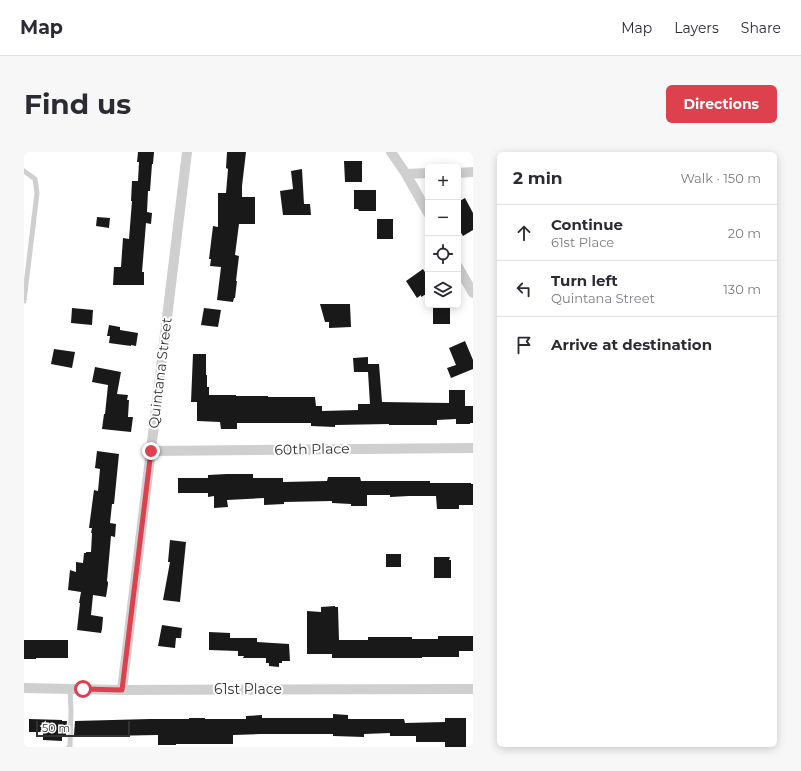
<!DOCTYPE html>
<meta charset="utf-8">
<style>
:root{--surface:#fff;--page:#f7f7f7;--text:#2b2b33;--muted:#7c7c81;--line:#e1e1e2;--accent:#dc414d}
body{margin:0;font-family:Montserrat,sans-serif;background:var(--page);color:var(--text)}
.controls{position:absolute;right:12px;top:12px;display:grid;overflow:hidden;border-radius:6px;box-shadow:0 2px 10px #0003}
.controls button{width:36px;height:36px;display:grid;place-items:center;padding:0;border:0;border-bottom:1px solid var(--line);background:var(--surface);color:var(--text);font:20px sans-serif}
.scale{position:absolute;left:12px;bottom:10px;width:94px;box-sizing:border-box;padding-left:4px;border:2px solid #323232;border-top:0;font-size:11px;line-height:14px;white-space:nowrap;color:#323232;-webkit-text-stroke:3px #fff;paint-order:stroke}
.stop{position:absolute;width:12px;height:12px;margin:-9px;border:3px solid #dc414d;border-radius:50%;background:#fff}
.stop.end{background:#dc414d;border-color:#fff;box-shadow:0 1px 4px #0008}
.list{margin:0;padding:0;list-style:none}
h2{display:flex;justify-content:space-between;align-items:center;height:52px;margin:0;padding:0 16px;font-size:17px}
h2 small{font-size:13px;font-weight:400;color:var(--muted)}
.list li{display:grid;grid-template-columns:26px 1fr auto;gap:12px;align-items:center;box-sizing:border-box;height:56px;padding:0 16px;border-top:1px solid var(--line)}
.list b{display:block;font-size:15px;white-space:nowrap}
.list p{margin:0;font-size:13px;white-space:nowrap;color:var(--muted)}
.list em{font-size:13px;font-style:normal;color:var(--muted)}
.icon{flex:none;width:22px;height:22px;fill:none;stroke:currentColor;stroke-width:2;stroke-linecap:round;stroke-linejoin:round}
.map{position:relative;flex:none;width:449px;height:595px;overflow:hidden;border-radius:6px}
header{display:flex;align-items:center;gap:24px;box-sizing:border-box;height:56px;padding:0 20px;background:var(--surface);border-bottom:1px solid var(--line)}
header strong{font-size:19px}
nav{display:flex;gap:22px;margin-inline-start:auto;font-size:14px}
.intro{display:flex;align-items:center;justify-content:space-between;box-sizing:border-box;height:96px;padding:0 24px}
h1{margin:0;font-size:28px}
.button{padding:10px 18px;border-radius:6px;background:var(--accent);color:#fff;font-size:14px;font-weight:700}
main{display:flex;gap:24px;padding:0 24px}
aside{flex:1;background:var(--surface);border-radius:6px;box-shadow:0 2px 10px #0003}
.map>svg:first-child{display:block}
.building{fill:#191919}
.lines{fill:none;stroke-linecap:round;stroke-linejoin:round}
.service{stroke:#cfcfcf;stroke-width:5}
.minor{stroke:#cfcfcf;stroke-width:10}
.route{stroke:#dc414d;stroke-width:5}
.labels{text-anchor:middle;stroke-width:4;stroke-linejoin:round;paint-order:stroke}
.street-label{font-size:14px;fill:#323232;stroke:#fff}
</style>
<header>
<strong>Map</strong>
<nav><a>Map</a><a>Layers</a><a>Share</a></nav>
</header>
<div class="intro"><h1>Find us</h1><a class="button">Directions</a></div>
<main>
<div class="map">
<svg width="449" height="595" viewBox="0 0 449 595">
<rect width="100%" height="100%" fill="#fff"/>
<!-- building -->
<path class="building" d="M114,0h16l-1,12h-1l-2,27h-2l-1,21 5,1 -1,11 -5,-1 -4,49h2v13h-31l1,-18h7l2,-29 6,1 3,-38h-1l1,-20h6l1,-19h-2z
M203,0h19l-4,34v11h13v27h-16l-4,31 4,1 -3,25h1l-2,17h-1l-1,4 -16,-2 4,-33 -11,-1 1,-7h-2l4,-33 5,1v-34h8l2,-24 -2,-1z
M320,9h18v21h-17z
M278,17l2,35h6l1,11h-28l-3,-24 13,-2 -2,-18z
M330,38h22v21h-17l-1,-2h-4z
M441,46l8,15v17l-10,6 -5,-8v-26z
M73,65l13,1 -1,10 -13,-2z
M353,67h16v20h-16z
M399,117l5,8v16l-7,4v-2l-4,3 -11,-17z
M296,152h30l1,23 -22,1v-6h-4z
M409,154h17v18h-17z
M48,156l21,2 -1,15 -21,-2z
M180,156l17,2 -3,17 -17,-2z
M85,173l11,2v3l18,3 -2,13 -5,-1v1l-22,-3 1,-7h-3z
M441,189l8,19v9l-22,9 -4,-10 9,-3 -7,-17z
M30,197l21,3 -3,16 -21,-4z
M169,202h13v21h1v12h2v8h27v1h32v1h47l1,9h6v5l36,-1v-6h12l-2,-32h-14l-1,-14 15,-1v7h11l3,38 67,1v-13h16v16h8v17h-3v1h-14v-5l-19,1v5h-48v-1l-54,1v2l-24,-1v-3h-74v6h-16l-1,-7 -23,-1v-19h-6z
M71,215l26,5 -4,22 11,1 -1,5h2l-1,17h5l-2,15 -29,-3 2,-15h1l3,-29 -16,-3z
M73,299l22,3 -5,50h-2l-2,19 6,1 -1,13 -4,-1 -4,45 1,1v2l-2,13 -13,-2 -2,20 12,2 -1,12 -1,4 -24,-3 3,-27h-1l2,-11 -13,-2 2,-20 6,2v-10l7,1 1,-10h2v-1h5l1,-19h-1l1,-5h-3l5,-38 4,1 2,-22 -5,-1z
M203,322h26v4h30v4l44,-1 1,-4h32l1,4h69v2h41v1h2v21h-14v4h-22l-1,-13h-27l-19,1v-2h-23v11h-16v-2l-19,-1v-2l-48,1v2l-20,1v-7l-37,2 1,7 -14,1v-12l-6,1v-4h-30v-15h30v-3z
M146,388l16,2 -6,60 -17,-2 7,-38h-2z
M362,402h15v13h-15z
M410,405h16l-1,3h2v18h-17z
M311,454v1h3l1,33h29v-3h44v2h26v-3h35v15h-14v6h-37v1h-90v-4h-25v-43l14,1v-5z
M138,473l20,3 -1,10h-5l-1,10 -17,-2z
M185,480l21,1v5h27v4l32,2 1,17h-8v2h-3v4l-10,-1v-3h-3v-5h-23l1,-2h-6v-5l-29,-1z
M0,488h44v18h-32v1h-12z
M309,562l15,1v4h56l1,4 40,-1v-4h21v29h-21v-5h-29v-6h-26v-3l-26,1v3l-31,-1v-2h-73l-27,1v9h-57v1h-18v-10l-53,1v-1h-31l1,-14 75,-2h39v-1h16v1h41v-3l16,-1v3h71z
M5,567l33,1v1h5l-1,14h-4v6l-19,-1v-8h-14z"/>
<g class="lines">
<!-- service -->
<path class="service" d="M0,19l11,8 2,14 -13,108
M45,595l1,-1 1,-35 -1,-22"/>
<!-- minor -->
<path class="minor" d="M367,0l15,22 22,39
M434,21l15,-1
M382,22l22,-1
M434,115l15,26
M127,299l322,-3
M0,536l98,2 351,-1
M98,538l65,-538"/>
</g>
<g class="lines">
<!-- route -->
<path class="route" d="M59,537l39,1 29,-239"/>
</g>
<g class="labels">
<!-- street labels -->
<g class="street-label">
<text transform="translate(136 221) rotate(-83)" y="5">Quintana Street</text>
<text transform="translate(288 297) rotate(-1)" y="5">60th Place</text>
<text x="224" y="542">61st Place</text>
</g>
</g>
</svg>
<div class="controls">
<button>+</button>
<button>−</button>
<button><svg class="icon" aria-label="locate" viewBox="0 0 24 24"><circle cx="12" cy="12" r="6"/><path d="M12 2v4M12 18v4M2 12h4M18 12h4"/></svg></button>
<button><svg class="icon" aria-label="layers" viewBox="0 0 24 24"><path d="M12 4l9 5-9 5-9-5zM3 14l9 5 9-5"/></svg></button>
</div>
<div class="scale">50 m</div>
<div class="stop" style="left:59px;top:537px"></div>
<div class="stop end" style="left:127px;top:299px"></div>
</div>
<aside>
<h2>2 min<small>Walk · 150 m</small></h2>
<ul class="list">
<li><svg class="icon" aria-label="ahead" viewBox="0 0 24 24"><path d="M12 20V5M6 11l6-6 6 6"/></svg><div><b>Continue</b><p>61st Place</p></div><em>20 m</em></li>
<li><svg class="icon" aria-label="left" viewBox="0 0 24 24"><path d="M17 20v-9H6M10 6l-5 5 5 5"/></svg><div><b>Turn left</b><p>Quintana Street</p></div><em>130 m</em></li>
<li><svg class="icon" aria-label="arrive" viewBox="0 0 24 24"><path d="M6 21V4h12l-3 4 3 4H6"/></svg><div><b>Arrive at destination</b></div></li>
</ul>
</aside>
</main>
